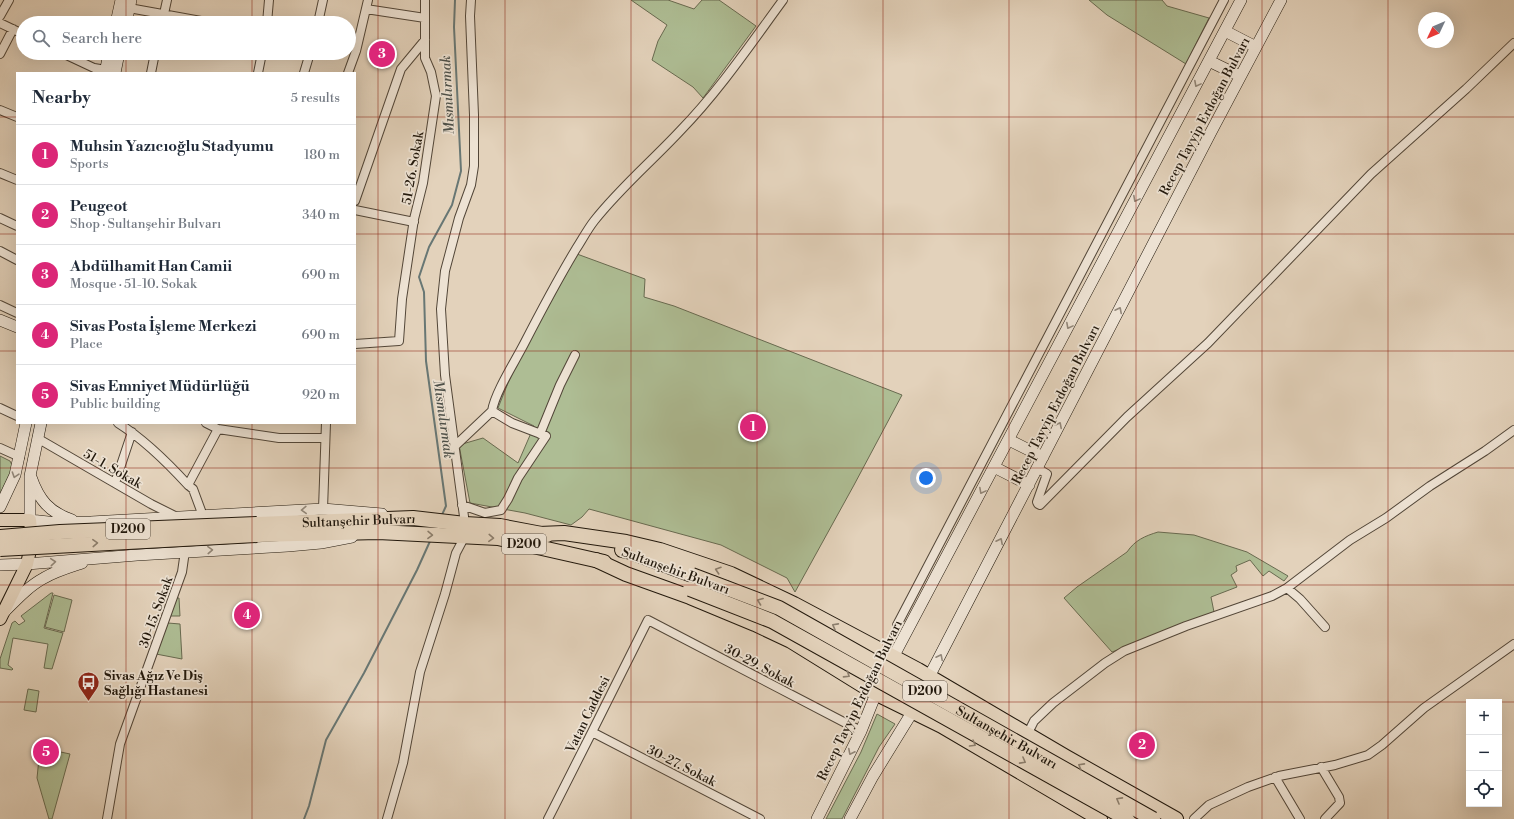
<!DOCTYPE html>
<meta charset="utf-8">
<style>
:root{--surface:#fff;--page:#f6f6f7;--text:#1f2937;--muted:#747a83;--line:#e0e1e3;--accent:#db2777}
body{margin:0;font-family:"Libre Bodoni",serif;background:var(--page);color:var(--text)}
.controls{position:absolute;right:12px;bottom:12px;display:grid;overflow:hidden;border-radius:0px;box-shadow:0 4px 16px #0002}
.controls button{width:36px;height:36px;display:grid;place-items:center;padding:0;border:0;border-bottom:1px solid var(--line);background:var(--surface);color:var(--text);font:20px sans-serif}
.compass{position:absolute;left:1418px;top:12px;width:36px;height:36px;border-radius:50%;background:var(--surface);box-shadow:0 4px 16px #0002;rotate:226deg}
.you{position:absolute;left:926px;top:478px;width:14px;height:14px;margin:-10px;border:3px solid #fff;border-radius:50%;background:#1a73e8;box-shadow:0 0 0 6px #1a73e833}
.badge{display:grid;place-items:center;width:26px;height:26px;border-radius:50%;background:var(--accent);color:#fff;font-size:13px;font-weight:700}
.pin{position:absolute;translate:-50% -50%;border:2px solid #fff;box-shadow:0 1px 4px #0006}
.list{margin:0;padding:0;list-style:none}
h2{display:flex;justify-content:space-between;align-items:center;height:52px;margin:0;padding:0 16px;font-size:17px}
h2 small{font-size:13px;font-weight:400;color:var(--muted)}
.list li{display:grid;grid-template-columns:26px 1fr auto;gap:12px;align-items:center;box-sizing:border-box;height:60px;padding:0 16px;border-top:1px solid var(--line)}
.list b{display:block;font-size:15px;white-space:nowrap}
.list p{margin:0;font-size:13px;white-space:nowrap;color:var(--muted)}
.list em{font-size:13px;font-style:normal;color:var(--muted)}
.icon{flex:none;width:22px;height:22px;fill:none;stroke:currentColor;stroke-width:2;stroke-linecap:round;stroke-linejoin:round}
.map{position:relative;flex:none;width:1514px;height:819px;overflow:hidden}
.search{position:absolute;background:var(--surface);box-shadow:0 4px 16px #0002;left:16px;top:16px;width:340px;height:44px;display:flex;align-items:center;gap:10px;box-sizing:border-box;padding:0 14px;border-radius:22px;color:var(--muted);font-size:15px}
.panel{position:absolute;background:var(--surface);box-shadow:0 4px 16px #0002;left:16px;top:72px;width:340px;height:352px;border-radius:0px}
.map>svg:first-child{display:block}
.green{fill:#aebd94;stroke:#686a50}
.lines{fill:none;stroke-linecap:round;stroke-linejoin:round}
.stream{stroke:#687774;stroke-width:2}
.street-casing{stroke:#524638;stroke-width:10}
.secondary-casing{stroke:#22180c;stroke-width:12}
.primary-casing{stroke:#22180c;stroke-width:14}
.highway-casing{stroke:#22180c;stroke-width:16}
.street{stroke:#ede2d3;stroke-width:8}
.secondary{stroke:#ede2d3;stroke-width:11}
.primary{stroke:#e3d2bb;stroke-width:12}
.highway{stroke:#e3d2bb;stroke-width:14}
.highway-bridge-casing{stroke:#22180c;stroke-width:16;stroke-linecap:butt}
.highway-bridge{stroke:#e3d2bb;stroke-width:14}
.oneway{stroke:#928779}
.oneway2{stroke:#8c7e6c}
.grid{fill:none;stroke:#8f2418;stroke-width:1;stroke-opacity:0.55}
.labels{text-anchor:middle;stroke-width:3.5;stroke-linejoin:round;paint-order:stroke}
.shield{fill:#ede2d3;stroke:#5f5548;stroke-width:1}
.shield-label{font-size:12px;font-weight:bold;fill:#22180c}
.street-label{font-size:13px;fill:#22180c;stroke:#ede2d3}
.poi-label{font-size:13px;font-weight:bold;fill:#22180c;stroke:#ede2d3;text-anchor:start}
.water-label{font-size:14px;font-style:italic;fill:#4b4f49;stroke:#ede2d3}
</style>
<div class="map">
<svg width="1514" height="819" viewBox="0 0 1514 819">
<rect width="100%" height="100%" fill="#e3d2bb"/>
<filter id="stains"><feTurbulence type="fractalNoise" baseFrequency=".005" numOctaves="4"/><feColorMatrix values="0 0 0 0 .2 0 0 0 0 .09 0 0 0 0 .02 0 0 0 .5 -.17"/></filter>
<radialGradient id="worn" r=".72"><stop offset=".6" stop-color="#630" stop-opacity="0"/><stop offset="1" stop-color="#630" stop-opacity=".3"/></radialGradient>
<!-- green -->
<path class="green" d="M631,0h37l26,9 8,-9h17l37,26 -53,72 -10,-11 -41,-27 6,-19 9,-16z
M1089,0h73l5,6 42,12 -23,46 -79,-49z
M577,254l68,25 -1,18 30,9 228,89 -48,90 -59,107 -8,-14 -66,-33 -132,-36 -7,8 -11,8 -46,-12 -55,-10 -11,-58 24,-7 35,25 16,-37 -36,-18 14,-35z
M0,456l10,5 3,6 -13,29z
M1158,532l36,3 53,17 41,24 -4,5 -15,-10 -6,5 -13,-16 -14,6 1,5 -6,4 6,12 -26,10 3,15 -102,40 -48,-54 13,-11 50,-35c8,-12 18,-16 31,-20z
M51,593h2l-9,35 19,5 -11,36 -8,-1 4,-24 -35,-6 -5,27 5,4 -1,1 -12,-2v-9l12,-36 3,-2 4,4 6,-4 -4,-5z
M54,595l18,5 -8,32 -19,-5z
M176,598h3l1,18h-10z
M168,623l12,1 2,35 -26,-5z
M28,689l11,2 -3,21 -12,-2z
M877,714l18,10 -16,23 -37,72h-16l35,-67z
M42,748l28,6 -18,65h-3l-12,-41 3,-29z"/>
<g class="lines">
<!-- stream -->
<path class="stream" d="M441,517l5,-11 -20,-145 -2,-69 -5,-15 10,-30 23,-42 9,-34 -7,-144 1,-27
M304,819l5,-13 17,-66 38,-67 53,-103 14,-31"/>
<defs>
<path id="street" d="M129,8l83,15
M366,9l59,9
M0,16l9,-16
M0,23l23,11
M162,23l5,-23
M267,23l2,-23
M318,23l5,-23
M62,53l32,15 12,2
M0,54l13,-25
M151,73l4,-20
M258,73l4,-20
M304,73l6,-20
M348,73l8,-22 12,-51
M0,110l17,7
M0,173l17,7
M355,201l46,-132 24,-29
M355,210l59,12
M0,218l17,8
M0,251l17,9
M0,305l17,8
M355,344l44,-3 3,-42 12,-80 9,-36 13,-87 -5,-24 -6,-14v-58
M0,408l17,8
M118,423c27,17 49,39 70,62
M206,423l12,6 61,9h45
M540,434l20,-49 15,-30
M37,438l114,66 26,13
M455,446l37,-35c3,-19 24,-51 33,-69 16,-31 33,-63 51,-93 6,-9 11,-19 18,-28 26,-33 57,-59 86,-90 39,-40 70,-86 103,-131
M0,448l20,9
M1037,468l10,6 -10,28 1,2 2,1 87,-88 81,-74 163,-169 95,-85 48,-46
M115,483l17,-51
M462,505l23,8 16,-3 7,-11 10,-21 28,-42 -34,-13 -20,-12
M323,509l3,-86
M203,516l-10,-27 -5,-4 30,-56
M465,524l-20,-149 -4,-66 4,-38 14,-53 12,-33 3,-19v-51l-4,-99 1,-16
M1287,588l13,11 25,28
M897,625l327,-625
M592,732l168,87
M1027,735l7,-14 19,-18 52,-40 19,-12 62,-25 86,-30 15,-8 63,-48 36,-22 44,-32 55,-35 29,-21
M1321,767l18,30 1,6 -15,16
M1275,777l25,42
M107,819l13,-75 62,-172 3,-21
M387,819l16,-56 17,-91 25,-78 11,-41 9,-17
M548,819l44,-87 56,-112 213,111
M1194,819l15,-14 39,-18 31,-11 56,-11 33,-10 14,-10 42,-37 90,-64"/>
<path id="secondary" d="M116,23l5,-23
M126,23l5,-23
M1225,31l31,16
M1209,61l31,15
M105,73l4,-20
M115,73l4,-20
M0,320l17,7
M41,423l-11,53v44l27,3 34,-1 232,-13 59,5
M1009,440l34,17
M994,467l35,18
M31,477c8,23 18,35 41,43
M0,507l15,-32 11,-52
M0,565l27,-1 110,-9 151,-9 33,-3 31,-6
M5,611c12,-12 24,-25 39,-33 12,-7 26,-11 38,-15
M890,663l351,-663
M928,683l3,-10 280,-541 70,-132
M817,819l44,-88 18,-45
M850,819l23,-43 43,-70"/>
<path id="primary" d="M0,520h30l2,21 -5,23 -27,55"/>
<g id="highway">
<path id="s1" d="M257,524l156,-6 52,6 35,2 47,9"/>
<path d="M539,534l25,-1 62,9 34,8 71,24 63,30 124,66 148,87 110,62"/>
<path d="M257,535l121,-3 120,6 106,24"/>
<path d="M622,550l9,2 61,23"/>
<path d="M596,560l30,14 64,23 65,27 36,17 84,52 67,33 158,93"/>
</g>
</defs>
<!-- street casing -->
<use href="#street" class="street-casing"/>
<!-- secondary casing -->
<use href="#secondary" class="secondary-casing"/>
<!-- primary casing -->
<use href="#primary" class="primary-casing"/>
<!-- highway casing -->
<use href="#highway" class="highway-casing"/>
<!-- street -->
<use href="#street" class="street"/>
<!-- secondary -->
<use href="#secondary" class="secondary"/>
<!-- primary -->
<use href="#primary" class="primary"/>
<!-- highway -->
<use href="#highway" class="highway"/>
<defs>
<g id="highway-bridge">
<path d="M0,537l60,-5 197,-8"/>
<path d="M0,549l257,-14"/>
<path id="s2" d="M692,575l87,33 374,211"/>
<path d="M690,589l82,32 355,198"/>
</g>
</defs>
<!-- highway-bridge casing -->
<use href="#highway-bridge" class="highway-bridge-casing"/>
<!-- highway-bridge -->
<use href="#highway-bridge" class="highway-bridge"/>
</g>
<!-- one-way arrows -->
<defs><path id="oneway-chevron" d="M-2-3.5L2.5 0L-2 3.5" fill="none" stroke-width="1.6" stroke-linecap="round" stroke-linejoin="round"/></defs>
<g class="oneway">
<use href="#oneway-chevron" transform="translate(1197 84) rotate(118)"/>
<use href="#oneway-chevron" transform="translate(1136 199) rotate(118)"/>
<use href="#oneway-chevron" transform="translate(1119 310) rotate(-63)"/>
<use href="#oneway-chevron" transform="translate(1069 326) rotate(118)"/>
<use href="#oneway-chevron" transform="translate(1059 425) rotate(-63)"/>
<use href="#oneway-chevron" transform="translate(15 475) rotate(108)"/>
<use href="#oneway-chevron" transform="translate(982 491) rotate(118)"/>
<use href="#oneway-chevron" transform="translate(304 510) rotate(178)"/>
<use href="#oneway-chevron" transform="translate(1000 541) rotate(-63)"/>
<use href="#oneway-chevron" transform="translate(210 550) rotate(-3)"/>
<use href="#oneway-chevron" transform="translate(53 562) rotate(-5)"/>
<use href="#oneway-chevron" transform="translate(940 657) rotate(-63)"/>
<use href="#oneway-chevron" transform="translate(851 752) rotate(117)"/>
</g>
<g class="oneway2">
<use href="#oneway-chevron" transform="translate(430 535) rotate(1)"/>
<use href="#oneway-chevron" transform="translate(491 538) rotate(3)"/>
<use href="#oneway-chevron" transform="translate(95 543) rotate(-3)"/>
<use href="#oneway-chevron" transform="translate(718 570) rotate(-162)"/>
<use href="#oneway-chevron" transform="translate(760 601) rotate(-159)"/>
<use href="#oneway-chevron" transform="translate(835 626) rotate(-152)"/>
<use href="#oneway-chevron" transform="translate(847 675) rotate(32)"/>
<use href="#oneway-chevron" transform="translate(973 744) rotate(30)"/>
<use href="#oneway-chevron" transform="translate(1023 761) rotate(29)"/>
<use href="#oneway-chevron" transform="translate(1081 766) rotate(-151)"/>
<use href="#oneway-chevron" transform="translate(1119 800) rotate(-151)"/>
</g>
<!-- grid -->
<path class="grid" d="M126,0v23M252,0v23M378,0v819M505,0v819M631,0v819M757,0v819M883,0v819M1009,0v819M1136,0v819M1262,0v819M1388,0v819M126,53v20M252,53v20M0,117h17M355,117h1159M0,234h17M355,234h1159M0,351h17M355,351h1159M126,423v396M252,423v396M0,468h1514M0,585h1514M0,702h1469M1469,702h30M1499,702h15"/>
<!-- icons -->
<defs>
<symbol id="bus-pin" viewBox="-11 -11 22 30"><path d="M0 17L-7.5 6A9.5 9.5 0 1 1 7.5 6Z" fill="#8f2418" stroke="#ede2d3"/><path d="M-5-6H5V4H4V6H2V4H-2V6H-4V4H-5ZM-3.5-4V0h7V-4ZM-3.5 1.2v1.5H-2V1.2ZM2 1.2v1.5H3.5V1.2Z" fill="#fff"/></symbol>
</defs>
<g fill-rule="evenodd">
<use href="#bus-pin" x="76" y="670" width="25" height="34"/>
</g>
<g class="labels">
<!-- shield labels -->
<g class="shield">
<rect x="106" y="519" width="44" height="20" rx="3"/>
<rect x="502" y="534" width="44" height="20" rx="3"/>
<rect x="903" y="681" width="44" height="20" rx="3"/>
</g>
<g class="shield-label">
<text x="128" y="533">D200</text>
<text x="524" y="548">D200</text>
<text x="925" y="695">D200</text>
</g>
<!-- street labels -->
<g class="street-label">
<text transform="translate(1204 116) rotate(-62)" y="5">Recep Tayyip Erdoğan Bulvarı</text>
<text transform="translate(412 168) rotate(-80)" y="5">51-26. Sokak</text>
<text transform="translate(1055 404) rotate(-63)" y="5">Recep Tayyip Erdoğan Bulvarı</text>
<text transform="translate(113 468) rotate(30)" y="5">51-1. Sokak</text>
<text dy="5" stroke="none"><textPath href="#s1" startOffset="102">Sultanşehir Bulvarı</textPath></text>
<text transform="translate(676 570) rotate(20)" y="5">Sultanşehir Bulvarı</text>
<text transform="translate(155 612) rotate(-70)" y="5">30-15. Sokak</text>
<text transform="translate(760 665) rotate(28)" y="5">30-29. Sokak</text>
<text transform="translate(859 700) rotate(-64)" y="5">Recep Tayyip Erdoğan Bulvarı</text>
<text transform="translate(587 714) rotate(-64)" y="5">Vatan Caddesi</text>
<text dy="5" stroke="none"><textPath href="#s2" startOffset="355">Sultanşehir Bulvarı</textPath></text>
<text transform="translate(682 765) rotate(27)" y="5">30-27. Sokak</text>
</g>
<!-- poi labels -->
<g class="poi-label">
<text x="104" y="680">Sivas Ağız Ve Diş<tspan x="104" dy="15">Sağlığı Hastanesi</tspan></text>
</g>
<!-- water labels -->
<g class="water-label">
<text transform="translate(447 95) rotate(-93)" y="5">Mısmılırmak</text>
<text transform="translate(444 419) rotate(82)" y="5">Mısmılırmak</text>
</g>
</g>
<rect width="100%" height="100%" filter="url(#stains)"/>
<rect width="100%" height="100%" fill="url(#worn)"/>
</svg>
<div class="controls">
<button>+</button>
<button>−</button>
<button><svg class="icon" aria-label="locate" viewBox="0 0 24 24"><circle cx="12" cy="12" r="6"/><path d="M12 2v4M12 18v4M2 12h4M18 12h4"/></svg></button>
</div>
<svg class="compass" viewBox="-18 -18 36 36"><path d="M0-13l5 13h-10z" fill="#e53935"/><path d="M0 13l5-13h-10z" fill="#747a83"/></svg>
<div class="you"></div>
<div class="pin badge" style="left:753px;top:427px">1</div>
<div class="pin badge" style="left:1142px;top:745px">2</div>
<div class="pin badge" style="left:382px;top:54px">3</div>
<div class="pin badge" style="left:247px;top:615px">4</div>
<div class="pin badge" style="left:46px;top:752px">5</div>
<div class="search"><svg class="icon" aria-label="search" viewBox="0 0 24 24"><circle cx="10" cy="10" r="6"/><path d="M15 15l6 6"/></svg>Search here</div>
<section class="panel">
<h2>Nearby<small>5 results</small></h2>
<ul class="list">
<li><span class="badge">1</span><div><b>Muhsin Yazıcıoğlu Stadyumu</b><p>Sports</p></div><em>180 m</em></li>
<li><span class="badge">2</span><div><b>Peugeot</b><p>Shop · Sultanşehir Bulvarı</p></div><em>340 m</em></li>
<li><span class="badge">3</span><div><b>Abdülhamit Han Camii</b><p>Mosque · 51-10. Sokak</p></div><em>690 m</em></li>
<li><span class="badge">4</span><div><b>Sivas Posta İşleme Merkezi</b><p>Place</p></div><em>690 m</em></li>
<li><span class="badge">5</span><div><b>Sivas Emniyet Müdürlüğü</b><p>Public building</p></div><em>920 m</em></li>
</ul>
</section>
</div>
